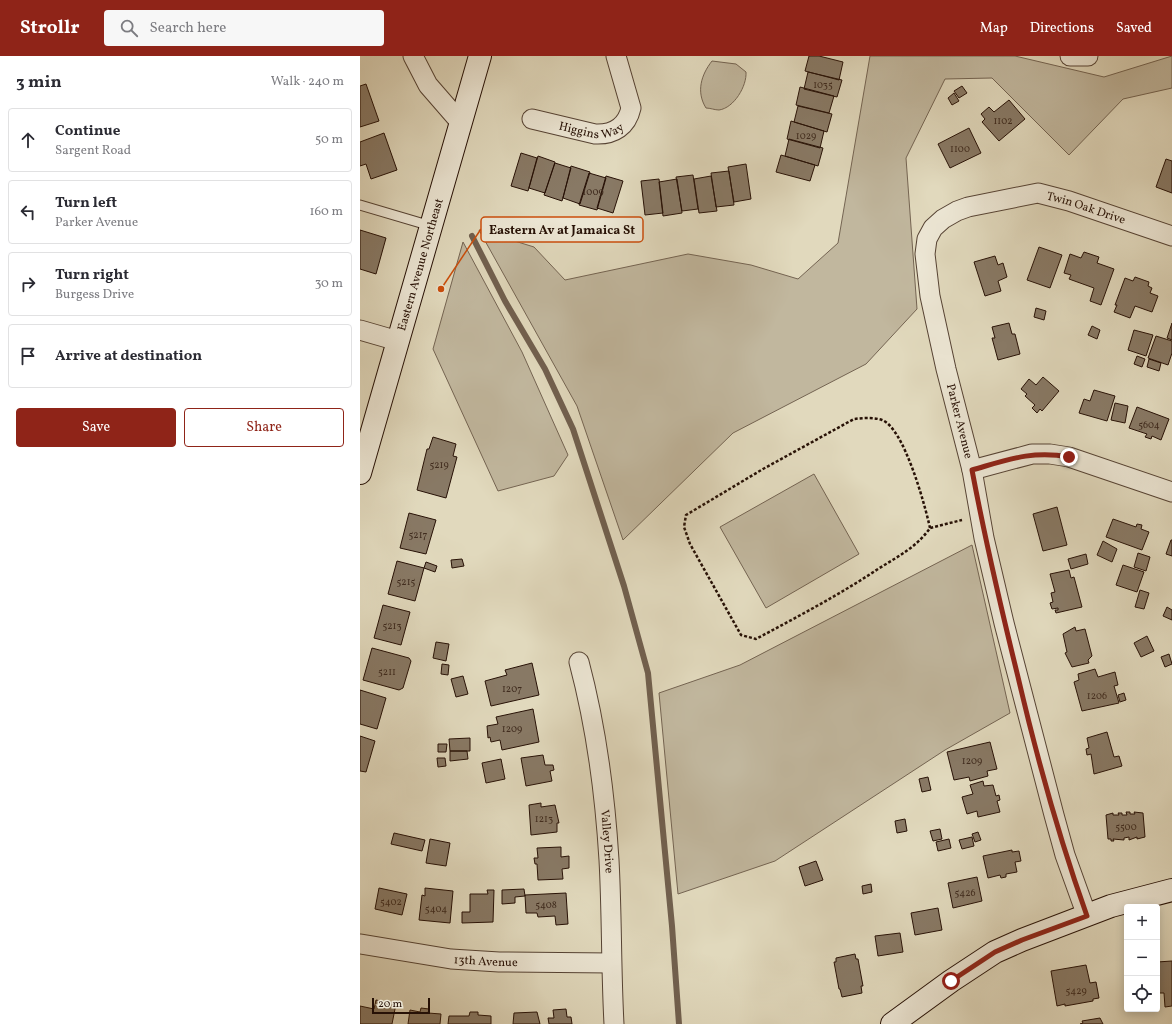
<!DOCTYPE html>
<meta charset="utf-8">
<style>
:root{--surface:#fff;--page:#f7f7f7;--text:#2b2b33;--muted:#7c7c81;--line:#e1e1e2;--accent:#8f2418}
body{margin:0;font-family:Vollkorn,serif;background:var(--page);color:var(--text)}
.controls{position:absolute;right:12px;bottom:12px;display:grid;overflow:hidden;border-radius:4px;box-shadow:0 2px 10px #0003}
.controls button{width:36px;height:36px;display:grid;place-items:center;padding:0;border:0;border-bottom:1px solid var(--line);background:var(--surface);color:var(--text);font:20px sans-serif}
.scale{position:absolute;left:12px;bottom:10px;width:58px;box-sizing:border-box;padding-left:4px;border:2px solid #271106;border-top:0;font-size:11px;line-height:14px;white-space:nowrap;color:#271106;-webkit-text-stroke:3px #ece6d4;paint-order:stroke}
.stop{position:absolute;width:12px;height:12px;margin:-9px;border:3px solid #8f2418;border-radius:50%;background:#fff}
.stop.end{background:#8f2418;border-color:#fff;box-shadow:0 1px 4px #0008}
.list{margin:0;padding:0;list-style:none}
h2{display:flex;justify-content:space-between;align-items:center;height:52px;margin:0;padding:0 16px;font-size:17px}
h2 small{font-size:13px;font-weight:400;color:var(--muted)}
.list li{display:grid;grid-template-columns:26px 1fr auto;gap:12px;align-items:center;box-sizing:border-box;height:64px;margin:0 8px 8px;padding:0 8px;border:1px solid var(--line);border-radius:4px}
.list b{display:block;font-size:15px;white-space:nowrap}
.list p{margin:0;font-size:13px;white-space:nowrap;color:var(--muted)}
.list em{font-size:13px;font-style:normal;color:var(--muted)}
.actions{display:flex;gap:8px;padding:12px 16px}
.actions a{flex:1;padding:9px 0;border:1px solid var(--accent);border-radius:4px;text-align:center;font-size:14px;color:var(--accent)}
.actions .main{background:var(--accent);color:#fff}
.icon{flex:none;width:22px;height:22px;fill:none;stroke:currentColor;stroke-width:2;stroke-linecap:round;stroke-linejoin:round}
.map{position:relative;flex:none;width:812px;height:968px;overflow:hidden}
header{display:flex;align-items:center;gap:24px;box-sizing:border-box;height:56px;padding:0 20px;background:var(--accent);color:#fff}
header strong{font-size:19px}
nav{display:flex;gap:22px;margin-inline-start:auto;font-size:14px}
.search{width:280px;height:36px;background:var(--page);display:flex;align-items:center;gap:10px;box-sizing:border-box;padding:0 14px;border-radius:4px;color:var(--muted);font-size:15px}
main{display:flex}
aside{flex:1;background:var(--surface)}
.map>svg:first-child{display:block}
.green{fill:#c1b79e;stroke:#746452}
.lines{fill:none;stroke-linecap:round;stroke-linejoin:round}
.stream{stroke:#71604f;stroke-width:6}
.building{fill:#887965;stroke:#271106}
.lane-casing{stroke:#564334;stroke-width:11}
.street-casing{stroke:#564334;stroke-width:21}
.secondary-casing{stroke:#271106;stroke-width:24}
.path{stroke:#271106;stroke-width:2.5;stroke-dasharray:3 2;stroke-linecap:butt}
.lane{stroke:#ece6d4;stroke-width:9}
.street{stroke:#ece6d4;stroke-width:19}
.secondary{stroke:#ece6d4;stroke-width:22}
.route{stroke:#8f2418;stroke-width:5}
.labels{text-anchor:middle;stroke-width:4;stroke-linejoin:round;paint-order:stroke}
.number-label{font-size:10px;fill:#3f2b1e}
.street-label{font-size:12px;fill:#271106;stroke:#ece6d4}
.leader{fill:none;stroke:#cb4e0b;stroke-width:1.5}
.callout-dot{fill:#cb4e0b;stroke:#ece6d4;stroke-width:1.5}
.callout{fill:#ece6d4;stroke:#cb4e0b;stroke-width:1.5}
.callout-label{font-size:13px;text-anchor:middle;font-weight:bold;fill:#271106}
</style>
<header>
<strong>Strollr</strong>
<div class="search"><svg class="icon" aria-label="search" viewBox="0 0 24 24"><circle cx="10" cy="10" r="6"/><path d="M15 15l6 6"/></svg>Search here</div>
<nav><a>Map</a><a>Directions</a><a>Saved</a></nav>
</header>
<main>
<aside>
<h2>3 min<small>Walk · 240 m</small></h2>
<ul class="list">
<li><svg class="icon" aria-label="ahead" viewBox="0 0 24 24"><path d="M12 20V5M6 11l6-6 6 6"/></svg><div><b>Continue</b><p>Sargent Road</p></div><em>50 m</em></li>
<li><svg class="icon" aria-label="left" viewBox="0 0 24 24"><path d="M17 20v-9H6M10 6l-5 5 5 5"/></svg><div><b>Turn left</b><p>Parker Avenue</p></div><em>160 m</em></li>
<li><svg class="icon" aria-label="right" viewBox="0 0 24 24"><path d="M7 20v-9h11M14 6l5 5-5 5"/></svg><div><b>Turn right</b><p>Burgess Drive</p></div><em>30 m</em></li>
<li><svg class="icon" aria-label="arrive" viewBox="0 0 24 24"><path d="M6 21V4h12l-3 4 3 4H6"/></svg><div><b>Arrive at destination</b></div></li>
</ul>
<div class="actions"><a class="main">Save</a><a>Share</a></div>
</aside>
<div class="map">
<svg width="812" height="968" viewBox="0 0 812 968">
<rect width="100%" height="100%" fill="#e1d9bd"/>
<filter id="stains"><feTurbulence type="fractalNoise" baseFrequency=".005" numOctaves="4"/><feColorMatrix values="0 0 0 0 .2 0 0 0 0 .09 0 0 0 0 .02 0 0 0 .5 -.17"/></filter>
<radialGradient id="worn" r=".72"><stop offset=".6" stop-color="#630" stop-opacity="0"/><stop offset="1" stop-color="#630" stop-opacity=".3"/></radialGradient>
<!-- green -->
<path class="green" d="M510,0h145l89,21 68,-21v32l-49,11 -54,56 -77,-77 -47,1 -39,79 11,151 -51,55 -133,69 -110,107 -46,-134 -98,-176 55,17 31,33 123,-26 63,11 47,14 40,-36z
M352,5l24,3 10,8c1,14 -12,36 -27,38 -4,0 -9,-2 -13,-2 -10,-16 -5,-33 6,-47z
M103,186l59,110 46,103 -14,21 -56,15 -65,-142z
M454,418l45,80 -93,54 -46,-81z
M612,489l38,168 -65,37 -170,111 -97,33 -19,-201 81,-28z"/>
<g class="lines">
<!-- stream -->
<path class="stream" d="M112,180l33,65 40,68 28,60 51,157 24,87 24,253 7,98"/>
</g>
<!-- building -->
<path class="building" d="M449,0h10l24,6 -4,18 -34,-9z
M448,16l34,8 -5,17 -33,-8z
M6,28l13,37 -19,6v-41z
M602,30l5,7 -8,5 -5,-7z
M440,31l34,9 -5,17 -33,-8z
M594,37l5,8 -7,4 -4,-7z
M649,44l16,19 -26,22 -17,-19 3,-3 -4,-5 8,-7 5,5z
M438,50l34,8 -5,18 -33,-10z
M431,65l33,10 -4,17 -33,-9z
M609,72l12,25 -31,15 -12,-24z
M24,77l13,37 -26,9 -5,-15 -6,2v-24z
M429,83l34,9 -5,18 -33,-10z
M161,97l16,5 -9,33 -17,-5z
M421,99l34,10 -5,16 -34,-9z
M178,100l17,6 -10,31 -16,-5z
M806,103l6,2v32l-16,-6z
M195,107l16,5 -9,33 -18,-6z
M386,108l5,35 -17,3 -6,-35z
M211,110l19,6 -10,32 -17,-6z
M369,115l5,34 -18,2 -5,-34z
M229,117l17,5 -9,32 -18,-5z
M333,119l5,34 -16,2 -6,-34z
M246,120l17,5 -10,32 -16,-5z
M351,120l6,35 -18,2 -5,-34z
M299,123l4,34 -18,2 -4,-34z
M317,123l5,34 -19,3 -4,-34z
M0,174l26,8 -10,36 -16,-5z
M679,191l23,8 -12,33 -23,-8z
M724,196l15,5 -2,6 17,6 -13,36 -11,-4 4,-13 -25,-9 2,-4 -7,-2 6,-19 11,4z
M635,200l3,9 5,-2 4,14 -9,4 3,10 -16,5 -11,-34z
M775,221l14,5 -1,4 4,2 -2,5 8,3 -6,16 -17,-6 -5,12 -16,-6 3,-7h-2l10,-27 8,3z
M676,252l10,3 -2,9 -10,-3z
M649,267l3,11h3l5,20 -22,6 -6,-22h3l-3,-11z
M812,267v17l-5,-2z
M732,270l8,4 -3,9 -9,-4z
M774,274l19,5 -7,21 -18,-6z
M796,280l16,5v12l-4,12 -20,-7z
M777,300l8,3 -3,8 -8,-3z
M789,303l12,4 -2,8 -12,-4z
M683,321l16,14 -17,20 -2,-2 -3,4 -5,-5 3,-3 -10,-9 2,-2 -6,-5 8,-10 7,6z
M734,334l21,6 -8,25 -28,-8 5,-14 6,2z
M755,347l13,3 -3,17 -14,-3z
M777,351l32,12 -8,21 -9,-4 -1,3 -6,-2 2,-3 -18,-6z
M73,381l23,7 -3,12 4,1 -11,41 -29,-8 10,-41h2z
M697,451l10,38 -24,6 -10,-37z
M49,457l27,7 -10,34 -26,-6z
M753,463l23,8 1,-3 5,1 -1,4 8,3 -7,18 -36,-13z
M811,484h1v16l-6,-2z
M743,485l14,8 -5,13 -15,-7z
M778,497l12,4 -4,14 -12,-4z
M726,498l2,10 -17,5 -3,-10z
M102,503l2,7 -12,2 -1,-8z
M37,505l27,7 -9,33 -27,-7z
M66,506l11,4 -2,6 -11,-4z
M763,509l21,7 -7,20 -21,-7z
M709,514l2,8 3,-1 8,30 -26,6 -1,-3h3v-2l-6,1 -2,-6 3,-1 -2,-9 4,-1 -5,-18z
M780,534l9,3 -5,16 -9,-2z
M23,549l27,7 -9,33 -27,-7z
M807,551l5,3v10l-9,-4z
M715,571l1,4 9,-2 7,27 -4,4 1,3 -17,4 -7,-14 2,-1 -4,-18z
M787,580l7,15 -13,6 -7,-14z
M76,586l13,2 -3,17 -13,-3z
M12,592l37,10 2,3 -8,27 -4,2 -36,-10z
M809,598l3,10 -7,3 -4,-10z
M172,607l7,32 -48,11 -6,-25 22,-6 -2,-5z
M82,608l7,1 -1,10 -7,-1z
M735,613l3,8 17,-5 3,13 -4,1 5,17 -37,8 -8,-29 5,-2 -1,-6z
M103,620l5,18 -12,3 -5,-18z
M0,634l26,8 -9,31 -17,-5z
M764,637l2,7 -6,2 -2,-7z
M173,653l6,33 -37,8 -2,-10 -9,2 -1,-5 -2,1 -1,-12 11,-2 -2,-7z
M747,676l7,25 5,-1 3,10 -28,8 -3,-20 -4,1 -1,-6 3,-1 -2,-10z
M0,680l15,5 -9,31 -6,-1z
M110,682v13h-20l-1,-12z
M630,686l7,27 -10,2 1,5 -18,5 -1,-4 -15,3 -7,-28z
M78,688h9l-1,8h-8z
M90,695h17l1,8 -18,2z
M183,699l2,10h8l1,5 -4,1 2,10 -26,5 -5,-28z
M77,702h8l1,8 -8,1z
M141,703l4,20 -19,4 -4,-20z
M568,721l3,13 -9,2 -3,-13z
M623,725l1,5 9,-1 3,11 3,-1 1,5 -3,1 3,11 -22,5 -1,-6 -10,3 -5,-17 11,-3 -3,-9z
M181,747v4l14,-2 4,18h-2v9l-26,3 -2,-30z
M766,756h4v2h5l-1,-2 9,1 2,24 -8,2v-2l-8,3v-3l-5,1v2l-11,-1 1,2h-3v-2h-3l-2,-24 7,-2v2h6l-1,-2h4v2h5z
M545,763l2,12 -10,2 -2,-12z
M580,773l2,10 -9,2 -3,-10z
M618,776l3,8 -6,2 -3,-8z
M34,777l31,7 -3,11 -31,-7z
M612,781l2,9 -12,3 -3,-9z
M70,783l20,4 -4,23 -20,-3z
M589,783l2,9 -13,3 -2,-9z
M201,791v10l8,-1v12l-7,1 1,10 -25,1 -1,-16h-2l-1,-6h4l-1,-10z
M652,794v2l7,-1 2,10 -6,1 2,10 -11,2v3l-5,1 -1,-3 -12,3 -5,-22z
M456,805l7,19 -18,6 -6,-19z
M617,821l5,24 -29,7 -5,-25z
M511,828l1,8 -9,2 -1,-8z
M19,832l28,6 -5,21 -27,-6z
M65,832l28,3 -3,32 -31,-3 3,-25 3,1z
M164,833l1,7 -10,1v6l-13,1v-14z
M127,834h7l-1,32 -31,1v-11h8v-18h18z
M206,837l2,31 -12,1 -1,-9 -17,1 -1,-4h-11l-1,-18z
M578,852l4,22 -27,5 -4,-22z
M540,877l3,19 -25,4 -3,-20z
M495,898l1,5h2l5,27h-2l1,7 -20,4 -2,-8h-1l-5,-27h2v-4z
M812,905v45l-7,1 -1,-14h-7v-31z
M726,909l4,18 6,-1 3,16 -6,1v2l-28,5v-2l-8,2 -6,-35z
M16,944l20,4 -4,20h-32v-18l14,3z
M61,952l8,1 -1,4 13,1 -1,10h-32l2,-14 10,2z
M206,953l1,8h4l1,7h-23l-1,-6h6l-1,-8z
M110,956h8v3l13,1v8h-43l1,-8h20z
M177,956l3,12h-27l1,-11z
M740,962l3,6h-23l3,-1 -1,-2z"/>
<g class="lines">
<defs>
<path id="lane" d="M0,149l71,21"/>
<g id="street">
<path d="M53,0l15,29 33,38"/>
<path d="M710,0h18"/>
<path id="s1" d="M172,63l63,15c19,1 32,-8 36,-26l-15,-52"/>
<path d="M0,274l38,11"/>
<path d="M612,414l60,-16h18l19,3 103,35"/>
<path id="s2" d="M219,606c17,64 26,132 30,198 3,55 2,109 5,164"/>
<path id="s3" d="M727,860l-22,-61 -11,-40 -50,-192 -20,-85 -12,-68 -26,-101 -16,-73 -5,-42 2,-15 6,-11 10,-9 14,-8 11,-4 70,-14 31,8 103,35"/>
<path id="s4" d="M1,888l90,15 48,3 112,1"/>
</g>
<g id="secondary">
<path id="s5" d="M0,417l120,-417"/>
<path d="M532,968l59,-43 44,-29 27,-12 89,-34 61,-16"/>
</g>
</defs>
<!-- lane casing -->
<use href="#lane" class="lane-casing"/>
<!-- street casing -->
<use href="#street" class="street-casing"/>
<!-- secondary casing -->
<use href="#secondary" class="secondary-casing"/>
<!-- path -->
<path class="path" d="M570,472c-5,-23 -26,-100 -48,-108 -9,-3 -19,-2 -28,-1l-91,50 -77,46 -2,12 6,17 51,91 15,4c41,-22 83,-44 122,-70 19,-12 39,-22 52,-41l32,-8"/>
<!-- lane -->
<use href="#lane" class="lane"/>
<!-- street -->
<use href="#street" class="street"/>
<!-- secondary -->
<use href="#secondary" class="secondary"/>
</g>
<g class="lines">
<!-- route -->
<path class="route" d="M591,925l44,-29 27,-12 65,-24c-28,-78 -50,-158 -69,-239 -17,-69 -33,-138 -46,-207 35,-10 60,-20 97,-13"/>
</g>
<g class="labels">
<!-- number labels -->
<g class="number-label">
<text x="463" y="32">1035</text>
<text x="643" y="68">1102</text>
<text x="446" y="83">1029</text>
<text x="600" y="96">1100</text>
<text x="233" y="139">1009</text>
<text x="789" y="372">5604</text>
<text x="79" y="412">5219</text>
<text x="58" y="482">5217</text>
<text x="46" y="529">5215</text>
<text x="32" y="573">5213</text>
<text x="27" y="619">5211</text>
<text x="152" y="636">1207</text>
<text x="737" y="643">1206</text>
<text x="152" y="676">1209</text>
<text x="612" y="708">1209</text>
<text x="184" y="766">1213</text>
<text x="766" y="774">5500</text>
<text x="605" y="840">5426</text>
<text x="31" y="849">5402</text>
<text x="186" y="852">5408</text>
<text x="76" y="856">5404</text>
<text x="716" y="938">5429</text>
</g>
<!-- street labels -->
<g class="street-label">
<text dy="4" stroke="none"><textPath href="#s1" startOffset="61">Higgins Way</textPath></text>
<text dy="4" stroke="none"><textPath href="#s3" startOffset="873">Twin Oak Drive</textPath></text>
<text dy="4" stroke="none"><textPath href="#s5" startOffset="217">Eastern Avenue Northeast</textPath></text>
<text transform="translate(600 365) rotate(76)" y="4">Parker Avenue</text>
<text dy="4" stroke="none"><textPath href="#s2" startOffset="182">Valley Drive</textPath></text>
<text dy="4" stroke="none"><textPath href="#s4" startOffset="126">13th Avenue</textPath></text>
</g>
</g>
<!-- callouts -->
<path class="leader" d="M81 233L121 173"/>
<circle class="callout-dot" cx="81" cy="233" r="4"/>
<rect class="callout" x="121" y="161" width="162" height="25" rx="4"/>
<g class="callout-label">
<text x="202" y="178">Eastern Av at Jamaica St</text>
</g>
<rect width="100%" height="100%" filter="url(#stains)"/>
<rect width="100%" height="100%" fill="url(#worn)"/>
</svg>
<div class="controls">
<button>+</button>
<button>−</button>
<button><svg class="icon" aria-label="locate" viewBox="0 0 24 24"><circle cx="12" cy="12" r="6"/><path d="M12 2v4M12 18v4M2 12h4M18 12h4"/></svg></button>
</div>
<div class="scale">20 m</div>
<div class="stop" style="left:591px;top:925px"></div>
<div class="stop end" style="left:709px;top:401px"></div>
</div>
</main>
